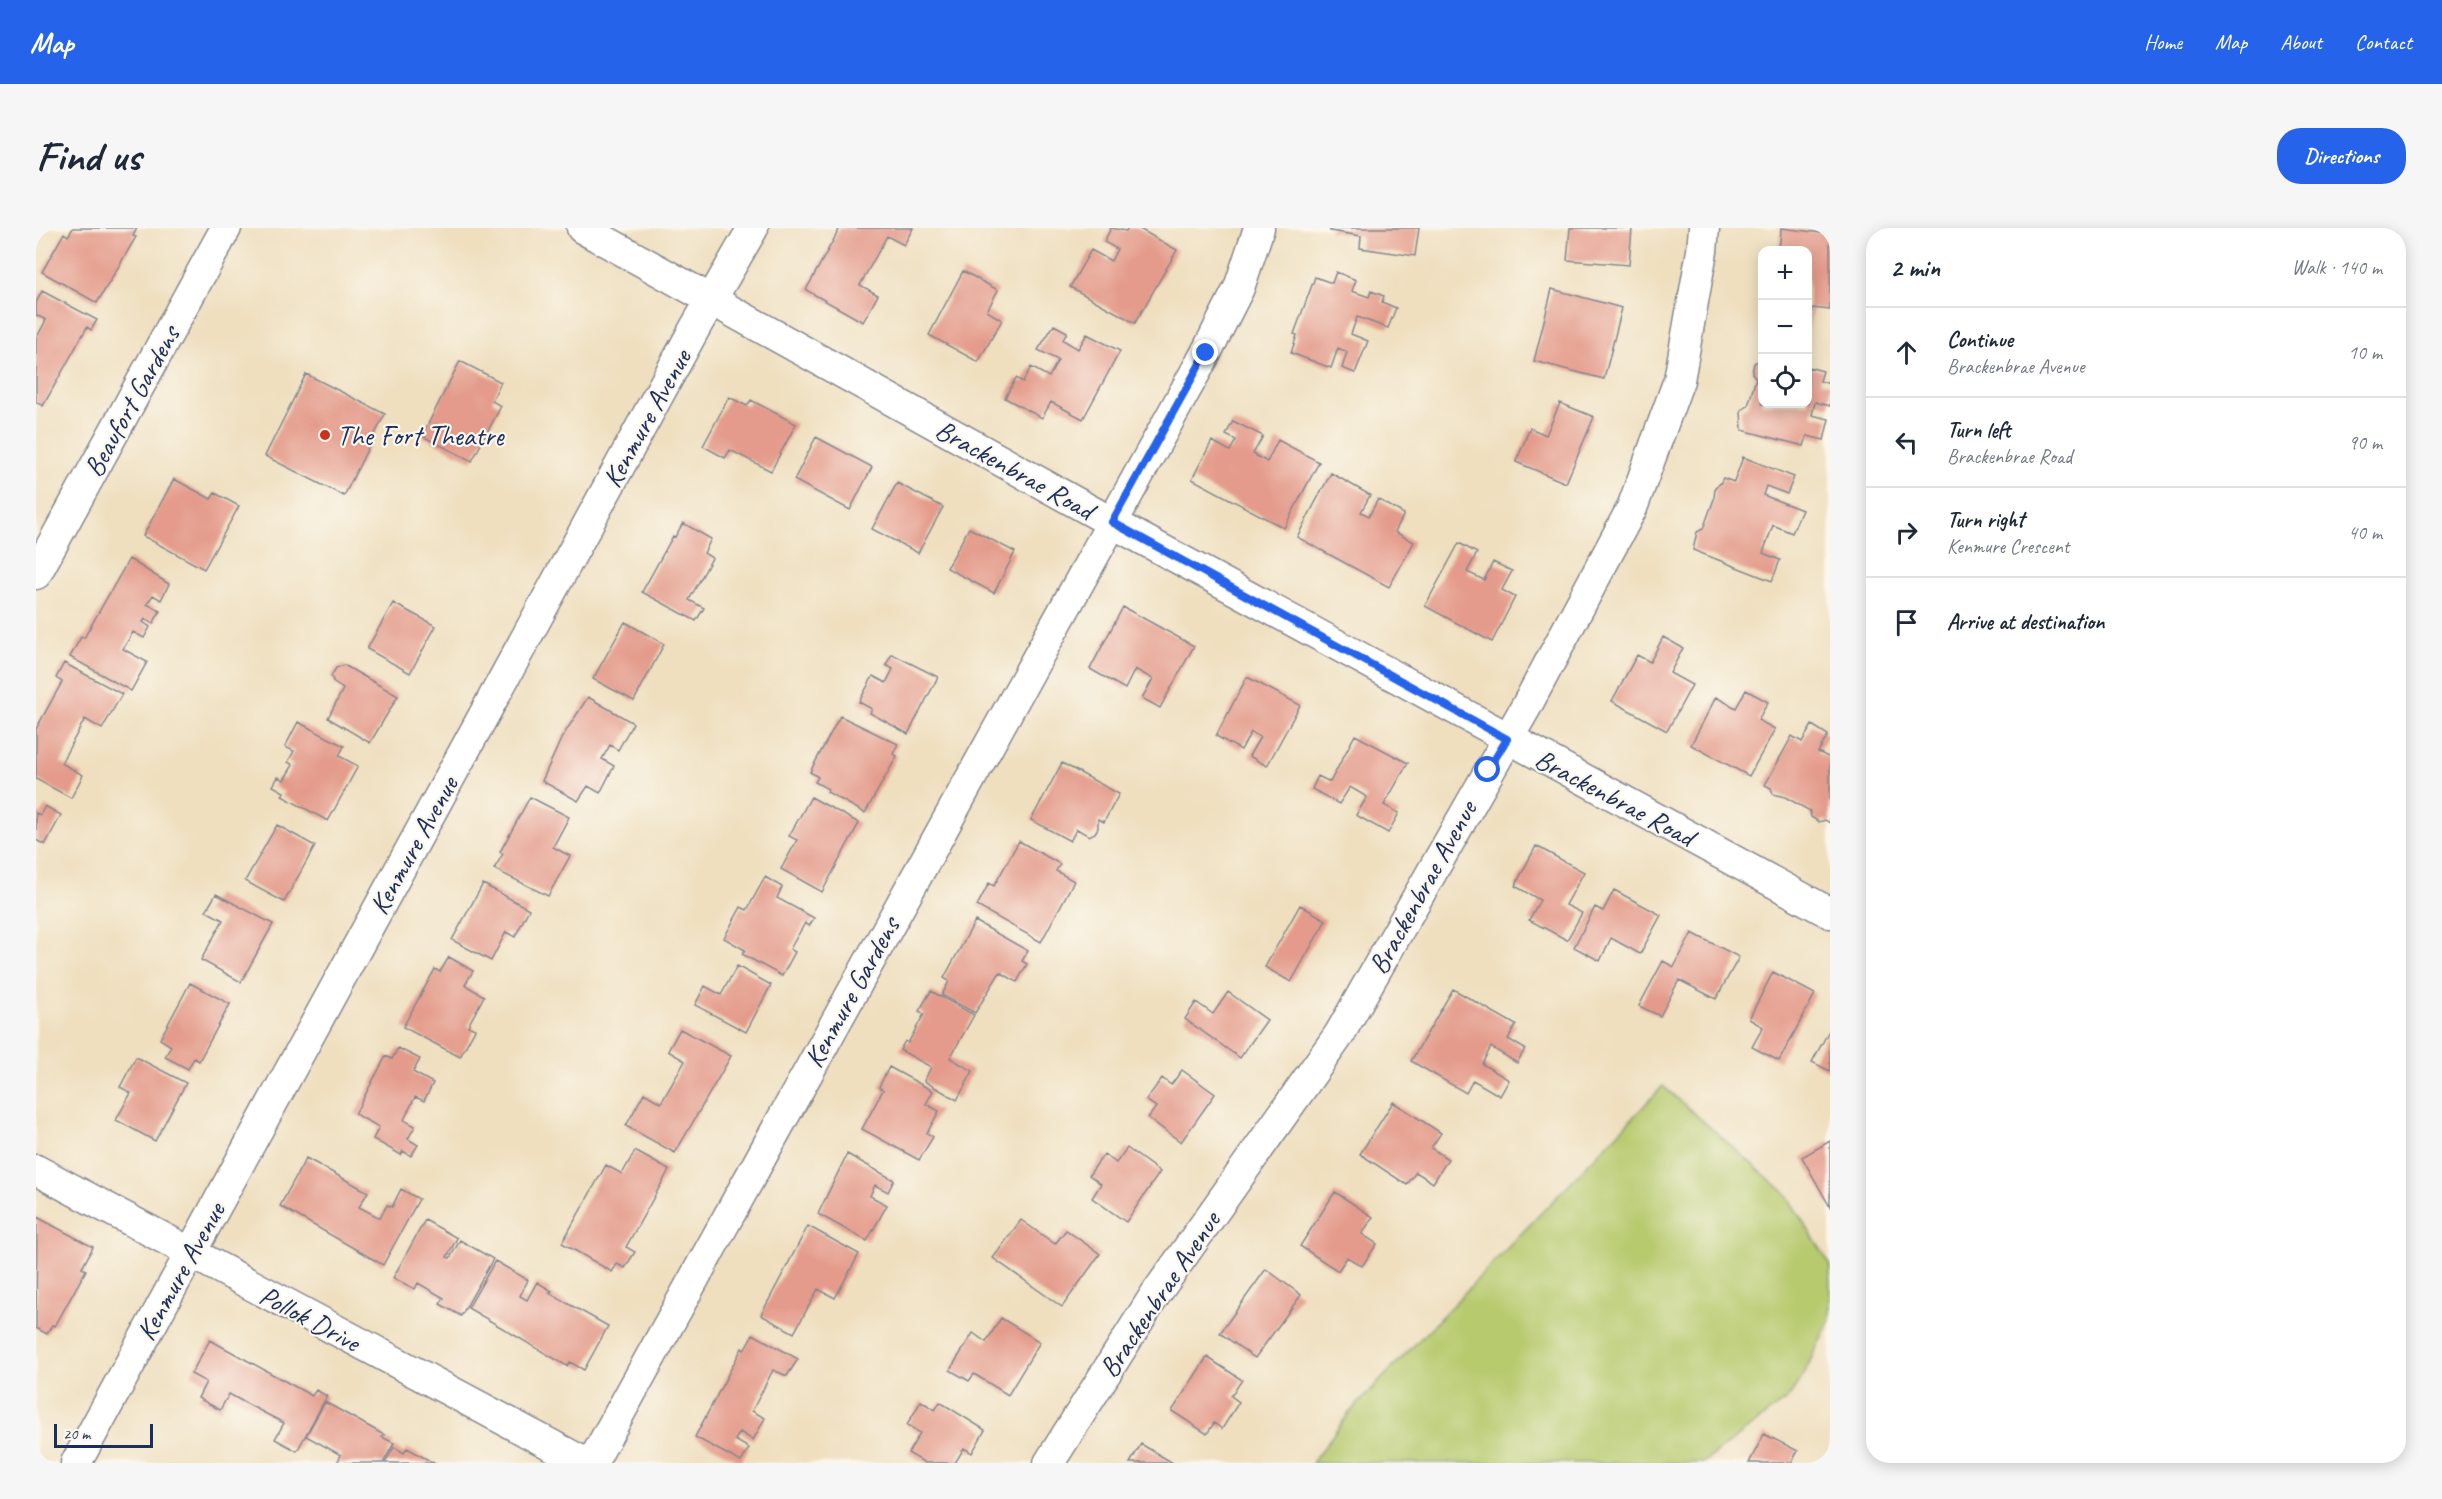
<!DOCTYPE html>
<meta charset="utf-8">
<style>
:root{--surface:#fff;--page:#f6f6f7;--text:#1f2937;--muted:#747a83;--line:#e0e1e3;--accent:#2563eb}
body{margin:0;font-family:Caveat,sans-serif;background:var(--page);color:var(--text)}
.controls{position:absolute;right:18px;top:18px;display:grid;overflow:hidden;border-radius:12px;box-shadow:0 3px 15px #0003}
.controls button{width:54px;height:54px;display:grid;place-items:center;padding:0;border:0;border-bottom:2px solid var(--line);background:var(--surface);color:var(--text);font:30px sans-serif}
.scale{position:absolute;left:18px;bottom:15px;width:99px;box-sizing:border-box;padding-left:6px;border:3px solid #1b2f5e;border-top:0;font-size:16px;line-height:21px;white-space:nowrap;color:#1b2f5e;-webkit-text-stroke:4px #fbf7ec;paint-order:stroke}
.stop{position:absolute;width:18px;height:18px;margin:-14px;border:4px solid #2563eb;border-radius:50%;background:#fff}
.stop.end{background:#2563eb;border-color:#fff;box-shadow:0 2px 6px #0008}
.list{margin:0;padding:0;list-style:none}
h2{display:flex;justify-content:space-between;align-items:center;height:78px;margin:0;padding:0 24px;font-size:26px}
h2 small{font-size:20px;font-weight:400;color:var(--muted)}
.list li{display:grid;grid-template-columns:39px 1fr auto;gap:18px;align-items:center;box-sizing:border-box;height:90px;padding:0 24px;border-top:2px solid var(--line)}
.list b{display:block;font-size:22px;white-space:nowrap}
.list p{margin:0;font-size:20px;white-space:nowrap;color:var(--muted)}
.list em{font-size:20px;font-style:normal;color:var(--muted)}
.icon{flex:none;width:33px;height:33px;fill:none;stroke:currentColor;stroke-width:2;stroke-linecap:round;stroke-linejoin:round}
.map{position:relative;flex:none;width:1794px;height:1235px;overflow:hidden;border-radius:24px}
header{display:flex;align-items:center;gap:36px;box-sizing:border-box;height:84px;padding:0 30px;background:var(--accent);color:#fff}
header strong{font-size:28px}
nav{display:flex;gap:33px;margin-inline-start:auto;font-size:21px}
.intro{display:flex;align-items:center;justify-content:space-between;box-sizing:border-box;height:144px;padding:0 36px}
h1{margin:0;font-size:42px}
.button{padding:15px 27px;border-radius:24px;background:var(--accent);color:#fff;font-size:21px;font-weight:700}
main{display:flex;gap:36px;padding:0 36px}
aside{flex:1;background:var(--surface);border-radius:24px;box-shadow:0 3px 15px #0003}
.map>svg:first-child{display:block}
.green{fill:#b7ca6e;stroke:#697c66;stroke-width:1.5}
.building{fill:#e49b8b}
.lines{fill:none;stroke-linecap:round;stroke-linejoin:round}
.street-casing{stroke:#85878e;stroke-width:33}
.street{stroke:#fff;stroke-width:30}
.route{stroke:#2563eb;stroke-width:8}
.poi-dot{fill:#c8321e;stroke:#fbf7ec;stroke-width:2}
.labels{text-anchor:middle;stroke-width:4.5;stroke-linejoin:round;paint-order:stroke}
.street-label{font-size:28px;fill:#1b2f5e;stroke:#fbf7ec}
.poi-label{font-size:28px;fill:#1b2f5e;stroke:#fbf7ec;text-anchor:start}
</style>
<header>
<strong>Map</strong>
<nav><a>Home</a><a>Map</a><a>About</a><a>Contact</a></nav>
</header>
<div class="intro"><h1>Find us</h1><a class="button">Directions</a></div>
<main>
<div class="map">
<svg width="1794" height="1235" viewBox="0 0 1794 1235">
<rect width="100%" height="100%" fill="#fbf7ec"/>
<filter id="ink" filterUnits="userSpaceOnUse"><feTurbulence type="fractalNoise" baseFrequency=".0167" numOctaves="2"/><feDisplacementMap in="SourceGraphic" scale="12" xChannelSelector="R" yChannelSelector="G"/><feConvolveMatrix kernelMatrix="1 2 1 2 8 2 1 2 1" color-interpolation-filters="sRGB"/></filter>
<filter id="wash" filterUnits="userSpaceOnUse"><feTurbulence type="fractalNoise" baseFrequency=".008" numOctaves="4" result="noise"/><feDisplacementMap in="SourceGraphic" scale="24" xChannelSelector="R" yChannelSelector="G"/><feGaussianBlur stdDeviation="1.35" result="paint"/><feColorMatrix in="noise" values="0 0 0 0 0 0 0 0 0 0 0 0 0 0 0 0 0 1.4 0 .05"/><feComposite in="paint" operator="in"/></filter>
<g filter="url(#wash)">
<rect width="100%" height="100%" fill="#efdfbf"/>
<!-- green -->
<path class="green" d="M1627,858l122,107 45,71v55l-26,55 -17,25 -84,64h-391l38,-51z"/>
<g id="blocks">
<!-- building -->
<path class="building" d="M37,0h64l-4,8 3,1 -39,66 -55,-31 22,-39 4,3z
M804,0h73l-9,17 -17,-9 -27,49 18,10 -15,27 -57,-32z
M1075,0l15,3 2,-3h10l39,22 -42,73 -65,-36 21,-37 20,11 6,-12 -13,-7z
M1294,0h89l-4,28 -55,-8 1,-12 -31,-5z
M1534,0h62l-3,37 -62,-5z
M1745,0l49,6v76l-18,-2 -3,22 -1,-80h-34l6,-7z
M927,43l35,19 -11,21 15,9 -24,42 -49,-27z
M1300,44l20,8 -4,11 17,6 2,-6 13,5 -2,6 14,6 -8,20 -31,-11 -6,17 17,7 -13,32 -13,-5 5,-16 -9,-4 -7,20 -40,-15 6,-18 -3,-1 21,-57 17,6z
M1516,61l70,19 -18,71 -70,-18z
M6,63l55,29 -6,10 -4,-3 -44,79 -7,-4v-63l10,-19 -10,-5v-12z
M1018,97l13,7 -4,8 15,9 9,-15 33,17 -37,68 -32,-17 -9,16 -37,-20 11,-20 7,4 8,-15 18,10 9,-17 -20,-10z
M1726,124v52h46v-37l15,4 -3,10 10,3v22l-15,-4 -3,13 17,4 -5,21 -17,-4 -3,10 -62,-16 -1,-20 7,-4 8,-28 -4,-5 2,-10 6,-3z
M424,133l41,21 -9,19 9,5 -29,55 -50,-25z
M270,146l79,40 -41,82 -79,-40z
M693,169l18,9 4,-6 45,24 -25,47 -41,-21 -5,8 -22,-12z
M1524,175l34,14 -28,66 -50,-21 14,-34 16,7z
M1197,193l30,15 -10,18 14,8 11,-22 41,22 -35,66 -92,-49 20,-38 18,10 6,-11 -10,-5z
M780,209l56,30 -22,43 -56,-30z
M1707,229l51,20 -7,17 -21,-8 -3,9 39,15 -10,23 -19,-8 -10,28 17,7 -8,21 -79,-31 4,-18 6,-3 11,-30 1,-12 5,-3 3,-6 11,4z
M1295,245l39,22 -9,17 8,4 9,-17 26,15 -9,18 19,10 -25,45 -92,-50z
M138,251l37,20 4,-6 24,13 -35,63 -61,-33z
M861,255l46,24 -25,46 -46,-24z
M647,295l28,16 -7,14 8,5 -23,42 15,8 -8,13 -54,-29 31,-56 2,1z
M933,300l46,24 -21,41 -47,-25z
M1423,315l18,10 -10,19 17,8 9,-18 19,9 -10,19 13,7 -23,45 -67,-36z
M93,331l40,25 -8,16 -8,-5 -6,9 13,7 -7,13 -8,-5 -2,3 7,5 -6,11 -11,-6 -10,17 24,13 -16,29 -61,-34 11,-20 3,1z
M357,375l43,23 -26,47 -43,-24z
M1087,379l71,39 -34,62 -18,-10 11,-19 -18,-10 -10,20 -35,-20z
M589,394l39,22 -30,57 -41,-22z
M1627,409l20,11 -13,25 22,12 -25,46 -55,-30 25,-46 13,7z
M856,426l46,23 -30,57 -38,-21 2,-4 -13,-7 14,-26 13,7 7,-14 -7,-4z
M28,435l58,31 -20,35 -17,-10 -24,44 22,12 -12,23 -35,-19v-50l26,-47 -6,-4z
M308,437l54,31 -28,47 -42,-25 15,-29 -9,-6 -3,-7 5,-8z
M1211,449l53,28 -33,61 -18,-10 11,-19 -9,-5 -10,18 -25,-14z
M1710,462l22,12 -10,18 17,9 -26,47 -58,-31 25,-48 20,11z
M552,469l45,26 -15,27 -8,-5 -8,14 12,7 -14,27 -12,-7 -10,15 -36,-20 20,-44z
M804,488l58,28 -5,10 4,2 -32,57 -38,-21 1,-3 -13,-7 3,-5 -8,-5z
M262,494l46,24 -5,10 19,10 -30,55 -46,-25 2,-4 -11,-6 5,-9 6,3 9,-15 -5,-3 6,-11 -9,-4z
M1776,497l16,10 -10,17 12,6v65l-5,-3 -6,2 -8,-5 -1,-6 -25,-14 -12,-3 -2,-6 -6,-3 27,-49 10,6z
M1319,507l53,28 -24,42 15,8 -11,20 -32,-18 11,-18 -17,-10 -11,17 -27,-15 6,-13 12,6z
M1026,535l57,31 -15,28 -6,-3v9l-3,5 -6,3 -12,-7 -7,12 -39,-21z
M494,569l39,20 -16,30 17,9 -22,40 -54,-27 9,-15 -3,-2z
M775,569l48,26 -37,69 -41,-23 16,-29 -8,-4z
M9,578l16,9 -16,30 -9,-5v-27l4,2z
M241,597l38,21 -31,56 -39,-21z
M983,613l41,23 -4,7 18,10 -33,61 -64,-36 12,-23 5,3z
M1500,618l48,26 -18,33 16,8 -15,27 -38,-20 11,-20 -25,-14z
M729,649l17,10 -5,11 37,20 -5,8 -4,-3 -15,26 5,3 -13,24 -40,-22 3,-4 -21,-12 17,-31 6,3z
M447,656l46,25 -14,28 -9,-5 -15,29 -39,-21z
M1578,662l47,25 -21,39 -29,-16 -11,23 -26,-14 21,-40 8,4z
M180,666l57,30 -32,58 -40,-22 22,-40 -17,-9z
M1264,677l26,15 -35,62 -26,-15z
M939,693l53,30 -6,10 5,3 -10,18 -17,-10 -25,41 -33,-18 7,-14 -5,-3z
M1656,705l47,24 -23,42 -37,-19 -19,36 -21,-10 24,-45 11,6z
M413,729l24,14 -8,14 19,11 -16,30 7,3 -15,28 -57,-30 32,-58 5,3z
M701,738l34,19 -25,47 -51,-27 10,-19 16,9z
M1737,744l42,22 -36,67 -27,-14 11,-20 -14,-8z
M154,755l40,21 -31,57 -5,-3 -6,11 -23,-12 6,-11 -11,-7z
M1417,761l63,36 -8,14 17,10 -8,14 -26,-16 -9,17 27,16 -9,16 -27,-16 -7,13 -55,-32z
M895,763l43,24 -24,43 23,13 -16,29 -33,-19 7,-14 -31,-17 5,-9 3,2 16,-29 -5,-3z
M1192,764l39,28 -27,38 -55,-39 11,-17 17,12z
M644,801l51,27 -56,97 -49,-27 18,-33 17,10 24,-42 -17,-10z
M1794,801v42l-18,-9z
M362,820l22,11 -7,13 20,11 -9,18 -9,-4 -11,23 11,6 -7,13 10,6 -7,11 -8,-5 -2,4 -28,-16 6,-12 -24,-13 31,-58 6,3z
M100,829l50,26 -31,58 -39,-21 15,-27 -11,-6z
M853,839l44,24 -7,13 13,7 -12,22 6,4 -14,23 -57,-31 21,-39 -4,-3z
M1146,842l33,24 -34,48 -33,-24 8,-11 -10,-7 16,-22 9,7z
M1357,874l48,31 -10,15 17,11 -15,24 -17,-11 -9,13 -47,-31z
M1794,913v66l-28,-50z
M1091,920l33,24 -34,50 -34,-24 9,-14 -12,-9 15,-21 12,9z
M599,923l34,19 -43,77 9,5 -10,16 -8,-4 -5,8 -50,-29 44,-78 16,9z
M811,926l47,26 -6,12 -13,-7 -5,11 17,9 -20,36 -49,-27z
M270,930l62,34 -9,15 21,11 7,-13 5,2 9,-18 18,10 -36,66 -103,-59z
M1299,964l38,25 -11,17 15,10 -15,22 -15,-9 -9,14 -38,-25z
M1,989l56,30 -11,21 4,2 -31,56 -3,-1 -5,9 -11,-6z
M389,992l32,18 -10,19 3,1 10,-18 33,19 -32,57 -21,-12 4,-6 -26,-15 -3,6 -22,-11z
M985,992l34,24 11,-14 34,24 -38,53 -69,-49z
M772,998l51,28 -24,44 -17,-9 -24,44 -33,-18z
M459,1033l33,19 -8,16 7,4 10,-18 15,9 -3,2 59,33 -24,44 -14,-8 -3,4 -99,-58z
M1230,1041l35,26 -46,63 -35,-25z
M965,1090l39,24 -32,53 -34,-21 -5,7 -19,-11 23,-37 13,9z
M717,1106l45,25 -11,17 -14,-6 -21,41 13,7 -12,22 -13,-8 -5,8 14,8 -8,14 -46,-25 47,-89 2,2z
M174,1112l102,56 4,-6 11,6 -30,55 -22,-12 9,-16 -33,-17 -22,-12 -9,16 -22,-12 8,-16 -15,-8z
M1171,1129l35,23 -11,16 8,6 -17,27 -8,-6 -7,11 -35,-23z
M885,1173l14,9 5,-8 45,28 -13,23 -8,-5 -9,15h-30l-17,-10 12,-20 -13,-8z
M289,1174l59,33 -2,2 12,6 -11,20h-46l4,-8 -35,-19z
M1728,1206l34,17 -7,12h-42z
M1105,1216l32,19h-43z
M358,1219l10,6 3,-5 27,15h-49z"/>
</g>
</g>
<g filter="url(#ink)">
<use href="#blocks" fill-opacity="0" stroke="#85878e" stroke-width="1.5"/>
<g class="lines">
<defs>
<path id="street" d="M546,0l529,294 719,391
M0,346l190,-346
M0,942l549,293
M40,1235l620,-1137 57,-98
M556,1235l614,-1110 33,-65 20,-60
M1013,1235l106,-168 184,-260 187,-328 106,-199 47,-128 23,-129 2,-23"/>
</defs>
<!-- street casing -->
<use href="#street" class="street-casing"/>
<!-- street -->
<use href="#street" class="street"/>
</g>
</g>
<g class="lines" filter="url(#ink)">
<!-- route -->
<path class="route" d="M1170,125l-94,169 395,217 -19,31"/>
</g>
<!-- markers -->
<circle class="poi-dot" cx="289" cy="207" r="6"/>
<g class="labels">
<!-- street labels -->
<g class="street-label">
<text transform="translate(95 173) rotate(-61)" y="10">Beaufort Gardens</text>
<text transform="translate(610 190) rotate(-61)" y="10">Kenmure Avenue</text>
<text transform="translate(979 241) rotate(29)" y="10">Brackenbrae Road</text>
<text transform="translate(1579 569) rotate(28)" y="10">Brackenbrae Road</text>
<text transform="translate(377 617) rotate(-61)" y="10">Kenmure Avenue</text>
<text transform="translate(1386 659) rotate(-61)" y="10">Brackenbrae Avenue</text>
<text transform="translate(815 764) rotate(-61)" y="10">Kenmure Gardens</text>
<text transform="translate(144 1043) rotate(-61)" y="10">Kenmure Avenue</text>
<text transform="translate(1123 1066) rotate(-56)" y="10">Brackenbrae Avenue</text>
<text transform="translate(274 1090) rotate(28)" y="10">Pollok Drive</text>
</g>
<!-- poi labels -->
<g class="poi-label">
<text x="301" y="217">The Fort Theatre</text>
</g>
</g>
</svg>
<div class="controls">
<button>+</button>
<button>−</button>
<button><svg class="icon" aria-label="locate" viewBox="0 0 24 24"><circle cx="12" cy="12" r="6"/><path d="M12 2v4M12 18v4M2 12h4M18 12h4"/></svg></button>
</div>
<div class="scale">20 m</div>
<div class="stop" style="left:1452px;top:542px"></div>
<div class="stop end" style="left:1170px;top:125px"></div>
</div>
<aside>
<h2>2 min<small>Walk · 140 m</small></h2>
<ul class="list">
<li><svg class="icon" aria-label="ahead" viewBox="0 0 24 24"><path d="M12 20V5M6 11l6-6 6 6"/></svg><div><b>Continue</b><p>Brackenbrae Avenue</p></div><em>10 m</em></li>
<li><svg class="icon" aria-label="left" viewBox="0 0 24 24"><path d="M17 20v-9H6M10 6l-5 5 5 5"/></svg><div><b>Turn left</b><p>Brackenbrae Road</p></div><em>90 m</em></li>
<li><svg class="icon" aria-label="right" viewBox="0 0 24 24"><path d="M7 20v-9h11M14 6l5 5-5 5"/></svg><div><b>Turn right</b><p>Kenmure Crescent</p></div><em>40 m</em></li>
<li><svg class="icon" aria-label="arrive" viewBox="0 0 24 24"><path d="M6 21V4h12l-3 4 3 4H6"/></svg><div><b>Arrive at destination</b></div></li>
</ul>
</aside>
</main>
